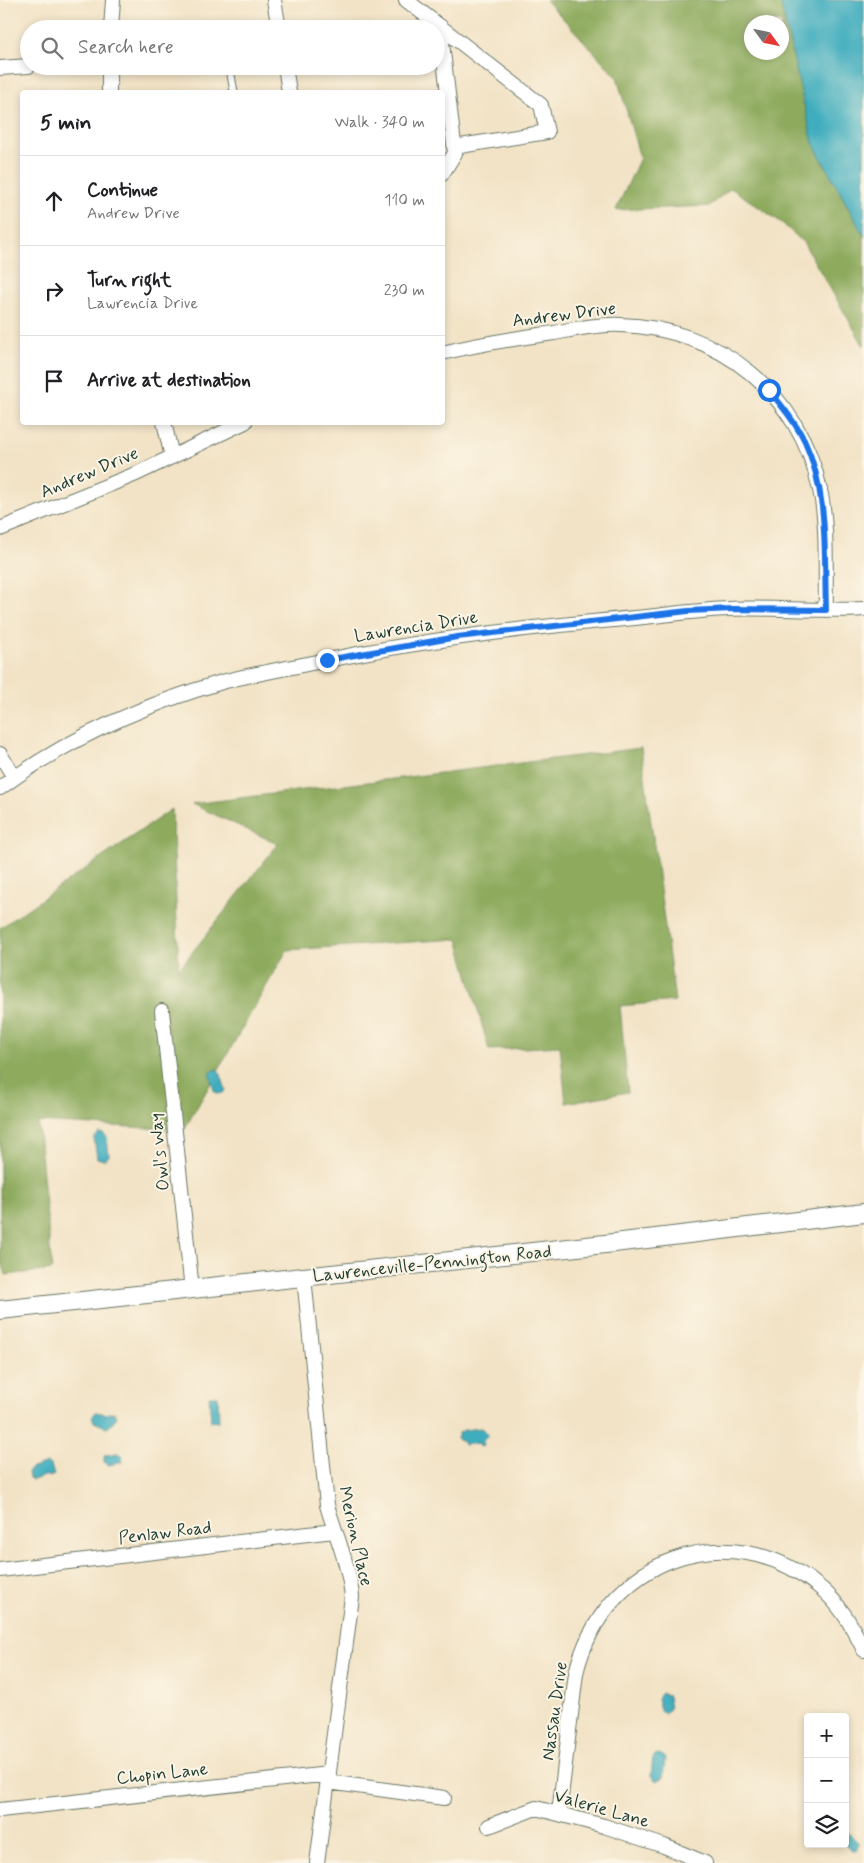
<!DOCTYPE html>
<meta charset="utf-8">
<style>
:root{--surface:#fff;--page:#f2f2f2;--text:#202124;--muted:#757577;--line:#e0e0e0}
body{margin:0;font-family:Mynerve,sans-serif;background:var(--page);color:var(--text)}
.controls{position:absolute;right:15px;bottom:15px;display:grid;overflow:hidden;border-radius:5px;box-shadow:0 2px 8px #0003}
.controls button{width:45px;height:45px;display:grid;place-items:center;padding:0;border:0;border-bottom:1px solid var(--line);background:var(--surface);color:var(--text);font:25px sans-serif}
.compass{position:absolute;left:744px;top:15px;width:45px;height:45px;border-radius:50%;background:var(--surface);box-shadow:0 2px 8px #0003;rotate:123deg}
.stop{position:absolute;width:15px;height:15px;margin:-11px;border:4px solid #1a73e8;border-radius:50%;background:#fff}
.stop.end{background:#1a73e8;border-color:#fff;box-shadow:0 1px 5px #0008}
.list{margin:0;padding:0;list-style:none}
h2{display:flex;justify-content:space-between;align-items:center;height:65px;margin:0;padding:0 20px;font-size:21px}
h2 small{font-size:16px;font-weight:400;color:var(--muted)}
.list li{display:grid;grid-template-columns:32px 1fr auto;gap:15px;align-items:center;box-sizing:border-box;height:90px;padding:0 20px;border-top:1px solid var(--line)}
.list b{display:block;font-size:19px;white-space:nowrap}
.list p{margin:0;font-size:16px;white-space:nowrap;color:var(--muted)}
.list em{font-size:16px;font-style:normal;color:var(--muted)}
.icon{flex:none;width:28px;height:28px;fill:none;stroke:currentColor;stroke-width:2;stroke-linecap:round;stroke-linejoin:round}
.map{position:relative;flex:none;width:864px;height:1863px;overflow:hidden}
.search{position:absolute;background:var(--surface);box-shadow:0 2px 8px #0003;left:20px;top:20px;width:425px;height:55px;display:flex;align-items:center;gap:12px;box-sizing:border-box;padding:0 18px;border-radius:28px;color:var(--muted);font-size:19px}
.panel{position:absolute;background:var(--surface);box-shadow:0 2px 8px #0003;left:20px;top:90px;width:425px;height:335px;border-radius:5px}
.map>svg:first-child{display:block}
.forest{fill:#8daa5d;stroke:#567448;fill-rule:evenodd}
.water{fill:#40adbe;stroke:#307579}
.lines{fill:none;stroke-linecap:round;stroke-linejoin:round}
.service-casing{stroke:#697767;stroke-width:9}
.minor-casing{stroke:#697767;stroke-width:16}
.tertiary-casing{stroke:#697767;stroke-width:20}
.service{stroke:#fff;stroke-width:7}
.minor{stroke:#fff;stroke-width:14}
.tertiary{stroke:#fff;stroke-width:18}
.route{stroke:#1a73e8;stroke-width:6}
.labels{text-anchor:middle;stroke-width:4;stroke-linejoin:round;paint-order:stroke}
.street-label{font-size:18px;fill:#1f3d34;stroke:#fcf5e5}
</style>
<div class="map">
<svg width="864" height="1863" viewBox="0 0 864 1863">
<rect width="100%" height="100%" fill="#fcf5e5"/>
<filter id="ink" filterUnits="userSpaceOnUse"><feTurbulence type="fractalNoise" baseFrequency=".02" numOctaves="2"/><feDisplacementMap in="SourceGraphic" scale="10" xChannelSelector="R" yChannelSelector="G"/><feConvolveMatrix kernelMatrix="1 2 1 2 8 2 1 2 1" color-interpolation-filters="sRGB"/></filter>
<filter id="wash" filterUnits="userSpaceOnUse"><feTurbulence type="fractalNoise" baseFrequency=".0096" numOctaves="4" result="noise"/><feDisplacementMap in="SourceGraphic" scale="20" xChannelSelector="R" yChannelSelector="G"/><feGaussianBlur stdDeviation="1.12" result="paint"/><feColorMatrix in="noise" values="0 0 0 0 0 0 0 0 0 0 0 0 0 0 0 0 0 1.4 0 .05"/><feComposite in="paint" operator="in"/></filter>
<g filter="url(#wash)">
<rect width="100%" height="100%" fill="#f2e3c6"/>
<!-- forest -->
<path class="forest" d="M546,0h234l33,143 51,93v110l-61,-104 -21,-19 -51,-35 -22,18 -93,4 24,-52 -23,-81zM752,22h30v30h-30z
M641,748l34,253 -55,5 8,86 -62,11 -6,-57 -71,4 -31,-111 -171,11 -103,180 -146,-8 14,148 -46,5 -6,-19v-328l172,-119 7,160 99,-125 -86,-40z"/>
<!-- water -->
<path class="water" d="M780,0h84v236l-51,-93z
M217,1069l3,3 6,18 -3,3 -5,1 -4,-3 -4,-17 2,-3z
M99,1133l5,1 3,3 2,19 -5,4 -7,-2 -3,-20z
M209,1396h9l1,25h-8z
M96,1412l11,2 7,-2 3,5 -8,9 -3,1 -12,-5 -2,-6z
M481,1428l7,6 -1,3 -4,3v5l-3,1 -1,-3 -15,2 -1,-3 -5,-2 -1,-2 2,-5 5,-3z
M118,1453l5,4 -1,5 -13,3 -5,-3v-4l1,-3z
M47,1463l4,2 3,10 -5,2 -1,-2 -15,5 -4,-2 -1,-5 2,-4z
M661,1693l7,3 2,13 -6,4 -3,-1 -4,-12 2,-5z
M657,1754l5,1 3,4 -2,18 -7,4 -5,-5 2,-19z
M845,1830l14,13 -3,7 -4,1 -7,-7z"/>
</g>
<g filter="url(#ink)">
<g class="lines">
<defs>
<path id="service" d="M234,66l-3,9 3,17"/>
<path id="minor" d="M274,0l5,29
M406,0l135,105 6,27 -93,15
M440,26l15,127 -13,21
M111,29l2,-29
M285,66l4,26
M0,68l29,-2
M109,92v-26
M442,353c37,-9 74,-15 112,-20 22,-4 45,-9 67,-8 98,3 179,68 199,165 8,35 5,83 6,120
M164,422l8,35
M0,529l136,-55 109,-52
M0,754l14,23
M0,788c67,-49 143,-83 222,-106 35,-9 71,-15 106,-22 57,-12 115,-21 173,-28 45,-6 89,-10 134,-14 32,-3 63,-8 94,-9 45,-2 90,3 135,0
M162,1011l30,279
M304,1277l23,228c9,31 22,60 25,92l-35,266
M0,1570l334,-39
M328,1782l116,16
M0,1810l329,-36
M559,1813l17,-140c27,-112 150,-161 242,-87 22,17 34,40 46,64
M489,1826l47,-18 68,18 60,20 41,17"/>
<path id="tertiary" d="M0,1310l614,-67 250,-30"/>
</defs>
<!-- service casing -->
<use href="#service" class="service-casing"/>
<!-- minor casing -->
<use href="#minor" class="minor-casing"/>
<!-- tertiary casing -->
<use href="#tertiary" class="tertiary-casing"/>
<!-- service -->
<use href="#service" class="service"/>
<!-- minor -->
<use href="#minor" class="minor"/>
<!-- tertiary -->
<use href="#tertiary" class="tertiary"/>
</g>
</g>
<g class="lines" filter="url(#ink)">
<!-- route -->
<path class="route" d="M327,660l130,-23 231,-26 45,-2 93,1c-2,-57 3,-117 -22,-170 -9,-18 -22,-34 -35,-50"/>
</g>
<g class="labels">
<!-- street labels -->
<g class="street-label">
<text transform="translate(564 314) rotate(-7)" y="6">Andrew Drive</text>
<text transform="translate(89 472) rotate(-23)" y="6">Andrew Drive</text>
<text transform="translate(416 626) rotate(-9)" y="6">Lawrencia Drive</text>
<text transform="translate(159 1152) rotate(-96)" y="6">Owl's Way</text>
<text transform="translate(432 1263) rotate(-6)" y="6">Lawrenceville-Pennington Road</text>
<text transform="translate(165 1532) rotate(-7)" y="6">Penlaw Road</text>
<text transform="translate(356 1536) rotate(77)" y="6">Merion Place</text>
<text transform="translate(554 1711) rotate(-82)" y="6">Nassau Drive</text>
<text transform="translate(162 1773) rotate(-6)" y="6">Chopin Lane</text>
<text transform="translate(602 1808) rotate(16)" y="6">Valerie Lane</text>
</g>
</g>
</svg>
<div class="controls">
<button>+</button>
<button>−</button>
<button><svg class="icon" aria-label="layers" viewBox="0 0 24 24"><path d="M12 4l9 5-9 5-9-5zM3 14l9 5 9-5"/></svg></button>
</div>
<svg class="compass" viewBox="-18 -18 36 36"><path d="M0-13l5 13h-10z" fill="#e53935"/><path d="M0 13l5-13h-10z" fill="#757577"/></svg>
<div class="stop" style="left:769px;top:390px"></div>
<div class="stop end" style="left:327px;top:660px"></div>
<div class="search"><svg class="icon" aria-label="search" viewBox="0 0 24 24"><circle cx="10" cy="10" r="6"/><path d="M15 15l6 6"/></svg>Search here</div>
<section class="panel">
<h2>5 min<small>Walk · 340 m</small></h2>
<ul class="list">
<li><svg class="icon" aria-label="ahead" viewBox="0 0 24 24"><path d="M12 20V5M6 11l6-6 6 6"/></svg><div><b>Continue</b><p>Andrew Drive</p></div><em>110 m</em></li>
<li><svg class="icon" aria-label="right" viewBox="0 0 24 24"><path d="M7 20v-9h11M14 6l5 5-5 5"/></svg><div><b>Turn right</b><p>Lawrencia Drive</p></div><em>230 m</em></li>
<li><svg class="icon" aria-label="arrive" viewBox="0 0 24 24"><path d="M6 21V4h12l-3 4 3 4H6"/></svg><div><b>Arrive at destination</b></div></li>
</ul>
</section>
</div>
